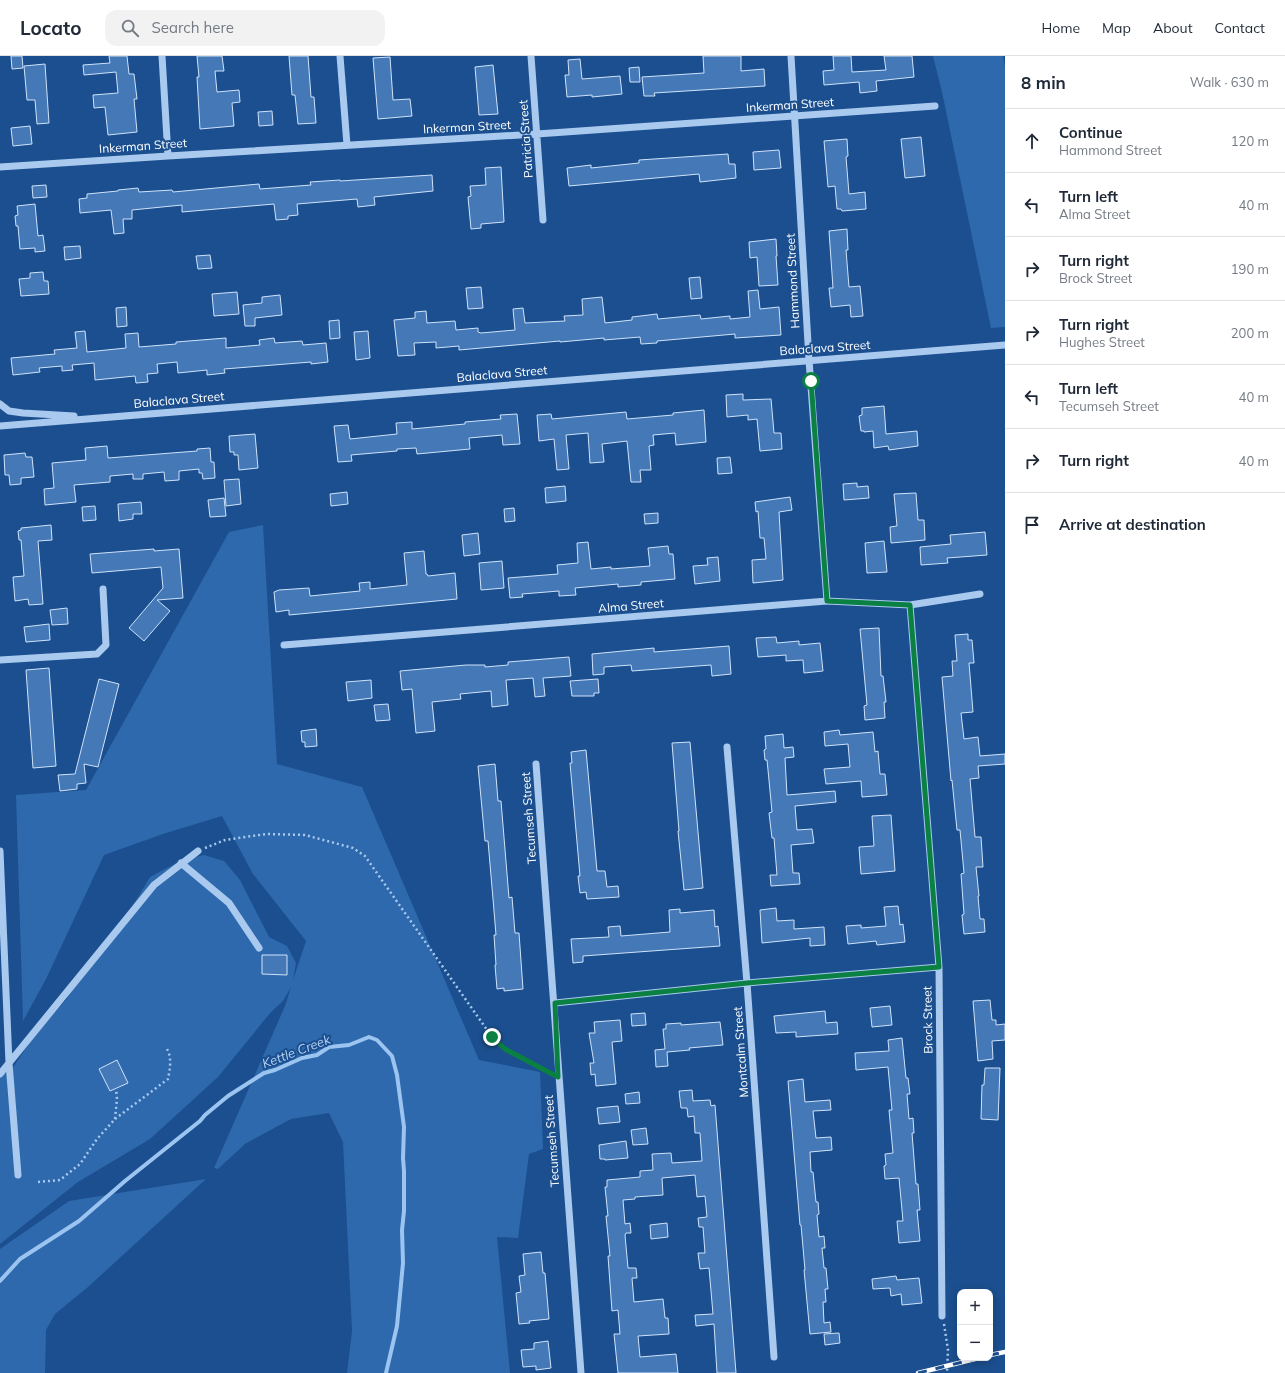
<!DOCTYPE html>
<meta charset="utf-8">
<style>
:root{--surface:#fff;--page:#f2f2f3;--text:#1f2937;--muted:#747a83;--line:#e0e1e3}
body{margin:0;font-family:Mulish,sans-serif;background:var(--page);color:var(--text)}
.controls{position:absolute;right:12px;bottom:12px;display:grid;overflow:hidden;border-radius:8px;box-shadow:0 2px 10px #0003}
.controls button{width:36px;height:36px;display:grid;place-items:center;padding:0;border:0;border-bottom:1px solid var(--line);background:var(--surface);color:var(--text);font:20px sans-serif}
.stop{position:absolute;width:12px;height:12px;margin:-9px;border:3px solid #0b8043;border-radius:50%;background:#fff}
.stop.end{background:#0b8043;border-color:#fff;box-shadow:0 1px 4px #0008}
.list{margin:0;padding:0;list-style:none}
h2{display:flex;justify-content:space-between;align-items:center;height:52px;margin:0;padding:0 16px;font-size:17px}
h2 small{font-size:13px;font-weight:400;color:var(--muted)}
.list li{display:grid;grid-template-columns:26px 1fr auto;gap:12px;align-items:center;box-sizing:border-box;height:64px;padding:0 16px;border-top:1px solid var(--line)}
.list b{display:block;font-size:15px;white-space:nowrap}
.list p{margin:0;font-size:13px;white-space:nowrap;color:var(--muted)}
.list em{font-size:13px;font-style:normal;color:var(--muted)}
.icon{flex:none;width:22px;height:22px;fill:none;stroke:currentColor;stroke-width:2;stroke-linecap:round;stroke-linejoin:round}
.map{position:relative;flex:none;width:1005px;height:1317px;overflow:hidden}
header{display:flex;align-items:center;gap:24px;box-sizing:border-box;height:56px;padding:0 20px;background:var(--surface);border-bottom:1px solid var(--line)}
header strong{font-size:19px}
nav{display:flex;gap:22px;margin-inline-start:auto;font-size:14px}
.search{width:280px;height:36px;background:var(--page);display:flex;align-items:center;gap:10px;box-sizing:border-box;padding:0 14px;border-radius:12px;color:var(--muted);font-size:15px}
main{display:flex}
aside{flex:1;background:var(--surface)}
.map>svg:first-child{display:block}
.green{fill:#2e69ad}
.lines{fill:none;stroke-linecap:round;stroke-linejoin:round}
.stream{stroke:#9cc4f0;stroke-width:4}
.building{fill:#4478b7;stroke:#cfe3fa}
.path{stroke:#a9c9ee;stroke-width:2.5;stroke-dasharray:2 3;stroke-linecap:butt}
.minor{stroke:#a9c9ee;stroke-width:7}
.rail-casing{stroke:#fff;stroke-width:4.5}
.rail{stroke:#1b4f8f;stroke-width:3;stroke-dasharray:9;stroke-linecap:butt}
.route{stroke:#0b8043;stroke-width:5}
.labels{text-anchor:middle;stroke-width:4;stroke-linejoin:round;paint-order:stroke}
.street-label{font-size:12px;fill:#fff;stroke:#1b4f8f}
.water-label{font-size:13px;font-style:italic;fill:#b5d3f5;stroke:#1b4f8f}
</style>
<header>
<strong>Locato</strong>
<div class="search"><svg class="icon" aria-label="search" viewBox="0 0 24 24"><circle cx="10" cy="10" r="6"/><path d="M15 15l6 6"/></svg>Search here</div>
<nav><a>Home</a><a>Map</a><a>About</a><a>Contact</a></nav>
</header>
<main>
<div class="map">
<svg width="1005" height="1317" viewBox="0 0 1005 1317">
<rect width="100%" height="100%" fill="#1b4f8f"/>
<!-- green -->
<path class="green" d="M933,0h70l2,11v260l-14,1 -49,-236z
M263,469l14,239 85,23 117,273 61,12 3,77 -14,5 -11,84 -21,-1 13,136h-163l5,-42 -9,-189 -14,-29 -38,6 -46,25 -27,25 -4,-1 71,-162 6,-19 -8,14 -12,11 -53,65 -68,62 -72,43 -78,62v-170l10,-2 28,-42 28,-30 24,-39 36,-44 24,-40 32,-17 22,-5 20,6 16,19 29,57 18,9 9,17 -3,17 13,-39 -53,-67 -31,-58 -59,18 -59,21 -58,124 -23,42 -7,-226 70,-5 143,-258z
M206,1123l-118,108 -33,27 -9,16 -1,43h-45v-124l69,-48z"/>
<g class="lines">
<!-- stream -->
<path class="stream" d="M0,1225l20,-22 59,-38 46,-40 75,-60 5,-6 23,-19 36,-23 11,-3 27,-12 15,-3 12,-8 20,-2 20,-8 8,3 15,16 5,19 7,52 -1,31 1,13v40l-2,19 1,33 -6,63 -11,47"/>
</g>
<!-- building -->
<path class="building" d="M11,0h11l1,12 -11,1z
M109,0h18l2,18h5l3,25h-3l3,33 -29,3 -3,-28 -11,1 -1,-13 25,-2 -2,-21 -32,3 -1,-10 27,-2z
M197,0h25l2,15h-9l2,21 22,-2 1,12 -8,1 2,23 -34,3 -3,-52h2z
M289,0h19l3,41h3l2,26 -18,1 -3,-29h-3z
M703,0h38v15l23,-2 1,17 -111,7 1,3h-11l-2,-19 62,-4z
M833,0h18l1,16 34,-2 -2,-14h28l2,21 -38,4 1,10 -17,2 -1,-11 -35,3 -1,-14 11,-1z
M390,1l3,43 17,-1 2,17 -34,3 -5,-61z
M580,3l2,20 38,-3 2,18 -30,3v-2l-25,2 -2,-22h4l-1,-15z
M45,8l4,59 -12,1 -2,-24h-8l-3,-34z
M493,9l5,49 -19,1 -4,-48z
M639,11l1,15h-10l-1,-14z
M272,55l1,14 -14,1 -1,-14z
M30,70l2,18 -19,2 -2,-18z
M921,81l4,39 -20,2 -4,-39z
M847,83l1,17 -2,1 3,37 16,-2 1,17 -24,2 -1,-2h-4l-2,-23 -7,1 -4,-46z
M779,94l2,18 -27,2 -1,-18z
M728,98l1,10h6l1,14 -36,4 -1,-8 -130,12 -2,-18 24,-3v3l48,-5v-3z
M501,111l3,55 -23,2v4l-10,1 -3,-32 3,-1 -1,-10 16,-1 -1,-17z
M432,119l1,16 -59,6 1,8 -17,2 -1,-8 -60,5 1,11 -10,1v3l-12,1 -2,-16 -92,8v-7l-50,5v9h-9l1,14 -10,1 -3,-24 -31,3 -1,-14 8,-1v-4l31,-3v-1l20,-2 1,4 33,-2 1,2 86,-8 1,5 51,-4 -1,-3 30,-2v1z
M46,129l1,12 -14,1 -1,-12z
M35,148l3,32 5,-1 2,16 -10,1v-4l-15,1 -2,-23h-2l-1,-10 3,-1 -1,-9z
M847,173l1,21h-2l3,37 11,-1 3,30 -12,1 -1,-12 -19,2 -2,-19h4l-4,-57z
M776,183l1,17h-1l2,29 -19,1 -2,-29 -7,1 -1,-16z
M80,190l1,12 -16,2 -1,-13z
M210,199l2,13 -14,1 -2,-13z
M43,216l1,9h4l1,13 -28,2 -2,-17 11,-1v-5z
M700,221l2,21 -11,1 -2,-21z
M481,231l2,21 -15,1 -2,-21z
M758,234l2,19 19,-2 2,28 -46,3v-4l-78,7v2l-16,1 -1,-7 -36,3v-2l-44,4v-1l-101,9v-4l-23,2v-6l-22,1 1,12 -17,1 -4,-36 21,-2v-6l11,-1 1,12 28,-2 1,9 22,-2v4l3,1 34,-3 -2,-21 10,-1 2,15 40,-2 -1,-5 19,-1 -1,-16 20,-2 3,26 27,-3v-3l25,-3 1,5 42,-4 1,4 29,-3v3l20,-2 -2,-26z
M237,236l2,22 -25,2 -2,-22z
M280,239l2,20 -27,3v8h-10l-2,-21 19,-2v-6z
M126,251l1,19 -10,1 -1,-19z
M339,264l1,18 -10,1 -1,-18z
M85,275l2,21 39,-4 -1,-14 13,-1 1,14 37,-3v-2l50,-4v10l34,-3 -1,-5 15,-2 1,5 27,-2 1,4 23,-2 2,19 -17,2v-2l-87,7 1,4 -18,2v-5l-29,3 -1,-11 -20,2 1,9 -11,1 1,8 -12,1 -1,-7 -40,4 -1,-17 -22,2 1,5 -11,1v-5l-23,2 1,4 -27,3 -2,-17 44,-4 -1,-4 23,-2 -2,-16z
M368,275l2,27 -14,2 -2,-28z
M743,338v6l28,-1 3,34h7l1,16 -22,2 -3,-32 -9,1v-5l-21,2 -1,-22z
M884,350l2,28 31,-3 1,15 -29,4 -1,-4 -14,2 -1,-17 -9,1v-1h-3l-2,-15 3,-1v-7z
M704,354l2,32 -30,3 -1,-12 -22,2 1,10 -5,1 2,24h-11l1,12h-10l-4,-41 -25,3 2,18 -14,1 -2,-30 -22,2 3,34 -12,1 -3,-31 -15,2 -2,-26 14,-1 1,5 74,-7 1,7 46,-4v-2z
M517,358l3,30 -17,1 -1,-10 -33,3 1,11 -53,5 -1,-6 -19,1v2l-46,4 1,6 -14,1 -4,-36 14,-1 2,14 47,-5 -1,-11 16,-1v7l53,-5v-2l36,-3 -1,-4z
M255,378l3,34 -19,2 -1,-15h-4v-3h-4l-1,-16z
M107,390l1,12 89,-7v-2l13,-1 1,14h3l1,16 -12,1 -1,-6h-3v-4l-20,2v9l-14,1 -1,-9 -21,2v5h-10v-5l-23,2v6l-36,3 2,17 -31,3 -1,-16 10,-1 -2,-25 34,-3 -1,-12z
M25,397l1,4h6l2,20 -13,1v6l-11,1 -1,-10h-4l-1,-20z
M730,401l2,16 -14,1 -1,-16z
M239,423l2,25 -15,2 -2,-26z
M857,427v4l11,-1 1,12 -25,2 -1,-16z
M565,430l1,15 -20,2 -1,-15z
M347,436l1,12 -17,2 -1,-12z
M916,437l2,27h6l1,20 -34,3 -1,-16 7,-1 -3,-32z
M790,441l2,13 -13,2 4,68 -30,3 -1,-23 14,-1 -2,-21h-4l-2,-27 -2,1 -1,-10z
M224,442l2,18 -16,1 -2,-17z
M141,446l1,12h-9v5l-14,2 -1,-17z
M95,450l1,14 -13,1 -1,-14z
M514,452l1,13 -10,1 -1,-13z
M658,457v10l-13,1 -1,-10z
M51,469l1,15 -14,1 5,63 -14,1 -1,-6 -13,2 -2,-24 11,-1 -3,-36h-2l-1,-9 3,-1v-2z
M985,476l2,23 -40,3 1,5 -27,2 -1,-18 31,-3 -1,-9z
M478,477l2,21 -16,2 -2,-21z
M884,485l3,31 -20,1 -2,-30z
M588,486l3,27 20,-2v2l39,-3 -2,-18 20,-2 1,8h4l2,25 -34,3v3l-23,2v-3l-43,4 1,7 -17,1v-5l-37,3 1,3 -13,1 -2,-20 50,-4 -1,-9 21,-2 -1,-20z
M154,493v2l25,-2 4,49 -26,2 13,11 -26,30 -15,-13 34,-40 -2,-21 -69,6 -2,-19z
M424,495l2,23h1l1,2 27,-3 2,26 -168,16v-5l-13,2 -2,-20 5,-2 30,-2 1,8 50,-5 -1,-8 11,-1v7l37,-4 -3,-32z
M718,501l2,24 -25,3 -2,-18 15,-1 -1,-7z
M502,505l2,27 -23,2 -2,-27z
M67,552l1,16 -16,1 -2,-15z
M49,568l1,16 -24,2 -2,-15z
M879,572l2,48h2l3,26h-2l1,16 -20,2 -1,-14 3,-1 -7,-76z
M968,578v6h4l2,23h-5l4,49 -12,1 3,26 14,-2 2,19 25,-2v10l-27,2 1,12 -9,1 5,58h6l2,30h-7l3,29h-1l2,23h4l1,13 -21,2 -2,-19 2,-1 -3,-40 3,-1 -4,-43h-3l-5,-50 -1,1 -9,-104 11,-1 -1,-15h5l-2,-26z
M776,581l1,6 22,-2v4l21,-2 3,28 -19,2 -1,-13 -17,1v-6l-28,2 -2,-19z
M729,590l2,28 -19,2 -1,-11 -79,6 -1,-6 -27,2v7l-11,1 -1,-21 62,-6v4z
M569,601l2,19 -28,2 2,18 -10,1 -2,-19 -27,2 2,25 -16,2 -1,-16 -31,3 1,5 -29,3 3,29 -19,2 -4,-44 -10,1 -2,-19 66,-6h19v2l23,-2v-3z
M49,612l7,98 -23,2 -7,-98z
M99,623l20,5 -21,83 -14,-3 2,19 -9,1v5l-17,2 -2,-16 17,-1z
M598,623l1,14h-5v3h-22l-2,-15z
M371,624l1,18 -24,3 -2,-19z
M388,648l2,16 -14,1 -2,-16z
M316,673l1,17 -12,1v-5h-3l-1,-11z
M839,674l1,5 33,-3 2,20 3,-1 2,23h5l2,21 -25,2 -1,-16 -35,3 -2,-15 26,-2 -2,-23 -23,2 -1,-14z
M783,678l1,14 9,-1 1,10 -9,1 2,37 48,-4 1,11 -41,4 2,24 15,-1 2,14 -23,2 2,28h6l1,11 -29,2 -1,-11h7l-3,-37h-2l-3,-25 3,-1 -4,-42 -1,-10h-2l-1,-10 2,-1 -1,-13z
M690,686l13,146 -19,2 -6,-59h1l-7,-88z
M586,694l11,121h8l2,16 11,-1 1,11 -32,2 -1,-7 -6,1 -2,-17h2l-10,-113h2l-1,-11z
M495,708l3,37h3l8,97 3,-1 3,36h4l4,56 -19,2v-3l-7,1 -2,-24h1l-2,-30h2l-3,-36 -5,-58h-3l-7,-75z
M891,759l4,56 -34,3 -2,-27 15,-1 -2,-30z
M898,850l2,19 3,-1 2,18 -28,3 -1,-4 -28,3 -2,-18 15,-1v3l25,-2 -2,-19z
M776,852l1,13 17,-1v9l30,-2 1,18 -15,1v-8l-48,5 -2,-33z
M680,853v4l34,-3 1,17 3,-1 2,20 -137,10v6l-10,1 -2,-24 38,-2 -1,-10 12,-1 1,10 49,-4 -1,-22z
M262,899h25v20l-25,-1z
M990,944l2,20h4v5l9,-1v16l-13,1 1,18 -15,2 -5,-60z
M890,950l2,19 -20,2 -2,-19z
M825,955l1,12 11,-1 1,12 -42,3v-5l-20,1 -2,-17z
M645,957l1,12 -14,1 -1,-12z
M620,964l2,21 -10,1 4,42 -20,2 -1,-12 -4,1 -1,-12h4l-5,-30h6l-1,-11z
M720,966l3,23 -34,3 1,2 -23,2 1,14 -12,1 -1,-17 10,-1 -2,-20h3v-5l15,-1v2z
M902,982l4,40h2l2,16h-3l2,25 4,-1 1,15h-2l4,51h2l2,26h-3l3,31 -21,2 -2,-22h6l-4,-43 -14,1 -1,-13 2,-1 -1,-11 8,-1 -4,-43h3l-4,-43 -32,3 -1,-17 34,-2 -1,-11z
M117,1004l11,23 -18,8 -11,-22z
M985,1012h15l-2,52 -17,-1 1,-34h2z
M803,1023l2,23 25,-2 1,10 -18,1 3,27 15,-1 1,13 -22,2 1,20h2l3,30h2l1,12 -2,1 2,22 5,-1 1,12h-3l2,20h2l2,21h-3l1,13h-3l1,21 6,-1 1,10 -21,2 -6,-64h1l-4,-45h-1l-12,-144z
M692,1034l1,11 17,-1 1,6 4,-1 21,268h-19l-3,-49 -18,2 -1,-11 18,-1 -4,-46 -9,1 -2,-16h7l-2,-26h-4l-1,-9 9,-1 -2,-21 -8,1 -2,-22 -33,3 1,17 -28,2v2l-12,1 2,24 5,-1 1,10h-5l-1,2 3,33h8l1,10h-5l2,24 29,-3 2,19h3l1,16 -31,2 2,21 36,-3 2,19h-60l-4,-39h6l-2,-24 -6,1 -4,-55h2l-4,-40h2l-3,-29h2v-7l33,-3v-6l13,-1 -1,-16 19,-1 1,10 30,-2 -2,-28h-5l-1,-17 -6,1 -1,-9h-6l-2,-17z
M639,1036l1,11 -14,1 -1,-10z
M618,1050l2,16 -21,2 -2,-16z
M646,1072l2,16 -15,1 -2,-15z
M626,1085l2,17 -23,2v-1h-5l-1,-14z
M667,1167l1,14 -17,2 -1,-14z
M541,1196l2,21h2l4,46 -20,2 1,2 -11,1 -3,-31 5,-1 -2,-16 6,-1 -2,-21z
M896,1220l1,4 22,-2 3,25 -20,2 -1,-11 -10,2 -1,-8 -17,1 -1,-10z
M839,1277l1,10 -15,2 -1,-11z
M548,1285l3,27 -15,2v-4l-13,1 -2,-17 13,-1v-6z"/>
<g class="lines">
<!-- path -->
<path class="path" d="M205,792l20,-8 41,-6 39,1 48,13 12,8 127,181 13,12 44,23
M115,1063l53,-40c2,-10 4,-21 -1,-30
M38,1126l22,-2 20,-16 17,-25 18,-20 2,-20 -1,-10
M944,1268l4,26 -1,23"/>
<!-- minor -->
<path class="minor" d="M162,0l6,100
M340,0l7,89
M531,0l12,164
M791,0l18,304 18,241
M0,111l168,-11 369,-22 398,-28
M0,348l9,7 14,2 51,3
M0,370l1005,-81
M910,549l29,362 3,349
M284,589l543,-44 83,4 70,-11
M0,604l97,-6 9,-9 -3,-56
M727,691l20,236 27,374
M536,708l45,609
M0,795l9,212 9,112
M181,807l48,40 30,45
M555,947l192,-20 192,-16
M0,1018l154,-189 44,-34"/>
<defs>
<path id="rail" d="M990,1299l15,-3
M918,1317l61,-15"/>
</defs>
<!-- rail casing -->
<use href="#rail" class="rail-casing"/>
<!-- rail -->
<use href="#rail" class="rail"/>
</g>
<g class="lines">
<!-- route -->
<path class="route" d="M492,981l13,12 53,28 -3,-74 192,-20 192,-16 -29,-362 -83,-4 -16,-220"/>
</g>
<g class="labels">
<!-- street labels -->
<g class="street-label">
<text transform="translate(790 49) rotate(-4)" y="4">Inkerman Street</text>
<text transform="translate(467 71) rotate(-3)" y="4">Inkerman Street</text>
<text transform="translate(526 83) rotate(-94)" y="4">Patricia Street</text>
<text transform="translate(143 90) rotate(-4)" y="4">Inkerman Street</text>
<text transform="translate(793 225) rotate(-93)" y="4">Hammond Street</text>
<text transform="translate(825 292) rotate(-4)" y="4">Balaclava Street</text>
<text transform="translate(502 318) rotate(-5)" y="4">Balaclava Street</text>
<text transform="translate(179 344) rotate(-5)" y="4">Balaclava Street</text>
<text transform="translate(631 550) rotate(-5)" y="4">Alma Street</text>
<text transform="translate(529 762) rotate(-94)" y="4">Tecumseh Street</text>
<text transform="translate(928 964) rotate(-91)" y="4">Brock Street</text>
<text transform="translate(741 996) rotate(-94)" y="4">Montcalm Street</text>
<text transform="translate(552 1085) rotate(-94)" y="4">Tecumseh Street</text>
</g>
<!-- water labels -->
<g class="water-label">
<text transform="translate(296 995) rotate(-21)" y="5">Kettle Creek</text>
</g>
</g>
</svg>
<div class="controls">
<button>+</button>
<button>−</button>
</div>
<div class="stop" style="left:811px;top:325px"></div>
<div class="stop end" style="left:492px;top:981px"></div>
</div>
<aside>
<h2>8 min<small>Walk · 630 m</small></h2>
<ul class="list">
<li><svg class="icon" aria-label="ahead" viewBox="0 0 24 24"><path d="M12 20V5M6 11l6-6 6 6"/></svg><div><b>Continue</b><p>Hammond Street</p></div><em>120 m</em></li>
<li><svg class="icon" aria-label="left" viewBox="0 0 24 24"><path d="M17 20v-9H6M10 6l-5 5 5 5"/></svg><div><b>Turn left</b><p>Alma Street</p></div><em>40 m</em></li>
<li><svg class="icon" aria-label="right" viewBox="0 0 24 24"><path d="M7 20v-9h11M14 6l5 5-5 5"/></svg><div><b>Turn right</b><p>Brock Street</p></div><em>190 m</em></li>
<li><svg class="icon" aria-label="right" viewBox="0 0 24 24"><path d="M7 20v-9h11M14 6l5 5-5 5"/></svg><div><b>Turn right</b><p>Hughes Street</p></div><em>200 m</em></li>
<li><svg class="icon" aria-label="left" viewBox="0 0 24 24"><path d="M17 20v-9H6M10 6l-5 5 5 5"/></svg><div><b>Turn left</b><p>Tecumseh Street</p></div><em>40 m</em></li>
<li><svg class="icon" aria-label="right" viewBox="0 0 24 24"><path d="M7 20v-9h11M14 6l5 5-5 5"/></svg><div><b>Turn right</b></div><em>40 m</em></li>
<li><svg class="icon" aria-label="arrive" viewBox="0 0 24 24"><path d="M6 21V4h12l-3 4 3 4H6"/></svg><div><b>Arrive at destination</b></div></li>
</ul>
</aside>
</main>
